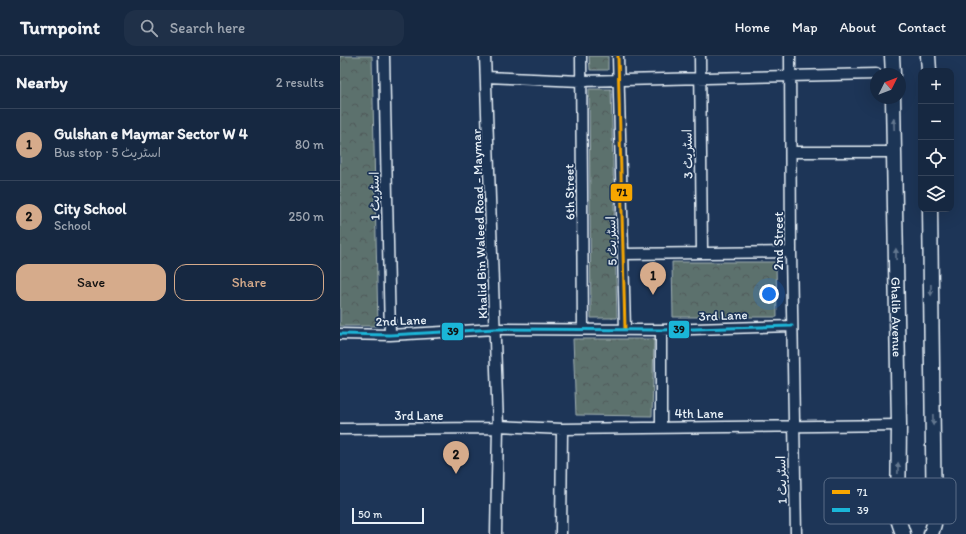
<!DOCTYPE html>
<meta charset="utf-8">
<style>
:root{--surface:#162841;--page:#1f3048;--text:#f1f3f6;--muted:#9ea6b1;--line:#35445a;--accent:#d6ab8b}
body{margin:0;font-family:Itim,"Playpen Sans Arabic",sans-serif;background:var(--page);color:var(--text)}
.controls{position:absolute;right:12px;top:12px;display:grid;overflow:hidden;border-radius:8px;box-shadow:0 4px 16px #0002}
.controls button{width:36px;height:36px;display:grid;place-items:center;padding:0;border:0;border-bottom:1px solid var(--line);background:var(--surface);color:var(--text);font:20px sans-serif}
.compass{position:absolute;left:530px;top:12px;width:36px;height:36px;border-radius:50%;background:var(--surface);box-shadow:0 4px 16px #0002;rotate:48deg}
.scale{position:absolute;left:12px;bottom:10px;width:72px;box-sizing:border-box;padding-left:4px;border:2px solid #e8f1f8;border-top:0;font-size:11px;line-height:14px;white-space:nowrap;color:#e8f1f8;-webkit-text-stroke:3px #1d3557;paint-order:stroke}
.you{position:absolute;left:429px;top:238px;width:14px;height:14px;margin:-10px;border:3px solid #fff;border-radius:50%;background:#1a73e8;box-shadow:0 0 0 6px #1a73e833}
.badge{display:grid;place-items:center;width:26px;height:26px;border-radius:50%;background:var(--accent);color:#111;font-size:13px;font-weight:700}
.pin{position:absolute;translate:-50% -33px;filter:drop-shadow(0 1px 2px #0008)}
.pin::after{content:'';position:absolute;top:21px;width:14px;height:12px;background:inherit;clip-path:polygon(0 0,100% 0,50% 100%)}
.list{margin:0;padding:0;list-style:none}
h2{display:flex;justify-content:space-between;align-items:center;height:52px;margin:0;padding:0 16px;font-size:17px}
h2 small{font-size:13px;font-weight:400;color:var(--muted)}
.list li{display:grid;grid-template-columns:26px 1fr auto;gap:12px;align-items:center;box-sizing:border-box;height:72px;padding:0 16px;border-top:1px solid var(--line)}
.list b{display:block;font-size:15px;white-space:nowrap}
.list p{margin:0;font-size:13px;white-space:nowrap;color:var(--muted)}
.list em{font-size:13px;font-style:normal;color:var(--muted)}
.actions{display:flex;gap:8px;padding:12px 16px}
.actions a{flex:1;padding:9px 0;border:1px solid var(--accent);border-radius:12px;text-align:center;font-size:14px;color:var(--accent)}
.actions .main{background:var(--accent);color:#111}
.icon{flex:none;width:22px;height:22px;fill:none;stroke:currentColor;stroke-width:2;stroke-linecap:round;stroke-linejoin:round}
.map{position:relative;flex:none;width:626px;height:478px;overflow:hidden}
header{display:flex;align-items:center;gap:24px;box-sizing:border-box;height:56px;padding:0 20px;background:var(--surface);border-bottom:1px solid var(--line)}
header strong{font-size:19px}
nav{display:flex;gap:22px;margin-inline-start:auto;font-size:14px}
.search{width:280px;height:36px;background:var(--page);display:flex;align-items:center;gap:10px;box-sizing:border-box;padding:0 14px;border-radius:12px;color:var(--muted);font-size:15px}
main{display:flex}
aside{flex:1;background:var(--surface)}
.map>svg:first-child{display:block}
.park{fill:url(#park-crowns);stroke:#a2b1b2}
.lines{fill:none;stroke-linecap:round;stroke-linejoin:round}
.street-casing{stroke:#e8f1f8;stroke-width:13}
.secondary-casing{stroke:#e8f1f8;stroke-width:17}
.street{stroke:#1d3557;stroke-width:10}
.secondary{stroke:#1d3557;stroke-width:14}
.bus-1-casing{stroke:#1d3557;stroke-width:6}
.bus-2-casing{stroke:#1d3557;stroke-width:6}
.bus-1{stroke:#f7a600;stroke-width:3}
.bus-2{stroke:#1ab6d8;stroke-width:3}
.oneway{fill:#64778f}
.labels{text-anchor:middle;stroke-width:3.5;stroke-linejoin:round;paint-order:stroke}
.street-label{font-size:13px;fill:#e8f1f8;stroke:#1d3557}
.key{fill:#1d3557;stroke:#5a6d87;stroke-width:1}
.key-label{font-size:11px;fill:#e8f1f8}
.line-badge{stroke:#1d3557;stroke-width:1.5}
.pale-badge-label{font-size:11px;text-anchor:middle;font-weight:bold;fill:#111}
</style>
<header>
<strong>Turnpoint</strong>
<div class="search"><svg class="icon" aria-label="search" viewBox="0 0 24 24"><circle cx="10" cy="10" r="6"/><path d="M15 15l6 6"/></svg>Search here</div>
<nav><a>Home</a><a>Map</a><a>About</a><a>Contact</a></nav>
</header>
<main>
<aside>
<h2>Nearby<small>2 results</small></h2>
<ul class="list">
<li><span class="badge">1</span><div><b>Gulshan e Maymar Sector W 4</b><p>Bus stop · اسٹریٹ 5</p></div><em>80 m</em></li>
<li><span class="badge">2</span><div><b>City School</b><p>School</p></div><em>250 m</em></li>
</ul>
<div class="actions"><a class="main">Save</a><a>Share</a></div>
</aside>
<div class="map">
<svg width="626" height="478" viewBox="0 0 626 478">
<defs>
<pattern id="park-crowns" width="20" height="18" patternUnits="userSpaceOnUse"><rect width="20" height="18" fill="#5c716d"/><path d="M2 6a3 3 0 1 1 6 0M12 15a3 3 0 1 1 6 0" fill="none" stroke="#505a5a"/></pattern>
</defs>
<rect width="100%" height="100%" fill="#1d3557"/>
<filter id="ink" filterUnits="userSpaceOnUse"><feTurbulence type="fractalNoise" baseFrequency=".025" numOctaves="2"/><feDisplacementMap in="SourceGraphic" scale="8" xChannelSelector="R" yChannelSelector="G"/><feConvolveMatrix kernelMatrix="1 2 1 2 8 2 1 2 1" color-interpolation-filters="sRGB"/></filter>
<g filter="url(#ink)">
<!-- park -->
<path class="park" d="M0,0h32l6,270h-38z
M249,0h19v14h-18z
M249,33h22l6,229h-26z
M332,206h104l1,55h-104z
M233,283h81l-2,77 -76,-1z"/>
<g class="lines">
<defs>
<path id="street" d="M44,0l6,279
M145,0l13,370 -2,108
M241,0l2,272
M278,0l7,273
M360,0l2,196
M450,0l1,196 5,282
M147,21l94,4 295,-7
M451,96h104
M284,198l167,-2
M321,274v97
M0,278l50,1 105,-6 166,1 131,-4
M158,370l64,3 337,-4
M0,373l157,-1
M221,478l1,-105"/>
<g id="secondary">
<path d="M552,0l1,18"/>
<path d="M588,0l1,15"/>
<path id="s1" d="M553,42l6,327 -1,94 5,15"/>
<path d="M590,153l4,315 -3,10"/>
</g>
</defs>
<!-- street casing -->
<use href="#street" class="street-casing"/>
<!-- secondary casing -->
<use href="#secondary" class="secondary-casing"/>
<!-- street -->
<use href="#street" class="street"/>
<!-- secondary -->
<use href="#secondary" class="secondary"/>
<defs>
<path id="bus-1" d="M278,0l7,273"/>
<path id="bus-2" d="M0,278l50,1 105,-6 166,1 131,-4"/>
</defs>
<!-- bus-1 casing -->
<use href="#bus-1" class="bus-1-casing"/>
<!-- bus-2 casing -->
<use href="#bus-2" class="bus-2-casing"/>
<!-- bus-1 -->
<use href="#bus-1" class="bus-1"/>
<!-- bus-2 -->
<use href="#bus-2" class="bus-2"/>
</g>
<!-- one-way arrows -->
<defs><path id="oneway-solid" d="M-6-.8H1V-3.2L6.5 0L1 3.2V.8H-6Z"/></defs>
<g class="oneway">
<use href="#oneway-solid" transform="translate(554 68) rotate(-92)"/>
<use href="#oneway-solid" transform="translate(556 198) rotate(-91)"/>
<use href="#oneway-solid" transform="translate(591 234) rotate(89)"/>
<use href="#oneway-solid" transform="translate(593 364) rotate(89)"/>
<use href="#oneway-solid" transform="translate(558 412) rotate(-89)"/>
</g>
</g>
<g class="labels">
<!-- street labels -->
<g class="street-label">
<text transform="translate(347 98) rotate(-91)" y="5">اسٹریٹ 3</text>
<text transform="translate(229 136) rotate(-91)" y="5">6th Street</text>
<text transform="translate(34 140) rotate(-91)" y="5">اسٹریٹ 1</text>
<text transform="translate(139 168) rotate(-92)" y="5">Khalid Bin Waleed Road - Maymar</text>
<text transform="translate(271 185) rotate(-92)" y="5">اسٹریٹ 5</text>
<text transform="translate(438 185) rotate(-90)" y="5">2nd Street</text>
<text transform="translate(383 259) rotate(-2)" y="5">3rd Lane</text>
<text dy="5" stroke="none"><textPath href="#s1" startOffset="219">Ghalib Avenue</textPath></text>
<text transform="translate(61 264) rotate(-2)" y="5">2nd Lane</text>
<text x="359" y="362">4th Lane</text>
<text x="79" y="364">3rd Lane</text>
<text transform="translate(441 424) rotate(-92)" y="5">اسٹریٹ 1</text>
</g>
</g>
<!-- legend -->
<rect x="484" y="422" width="132" height="46" rx="6" class="key"/>
<rect x="492" y="434" width="18" height="4" fill="#f7a600"/>
<rect x="492" y="452" width="18" height="4" fill="#1ab6d8"/>
<g class="key-label">
<text x="517" y="440">71</text>
<text x="517" y="458">39</text>
</g>
<g class="line-badge">
<rect x="270" y="127" width="23" height="19" rx="4" fill="#f7a600"/>
<rect x="328" y="264" width="22" height="19" rx="4" fill="#1ab6d8"/>
<rect x="101" y="266" width="23" height="19" rx="4" fill="#1ab6d8"/>
</g>
<g class="pale-badge-label">
<text x="282" y="140">71</text>
<text x="339" y="277">39</text>
<text x="113" y="279">39</text>
</g>
</svg>
<div class="controls">
<button>+</button>
<button>−</button>
<button><svg class="icon" aria-label="locate" viewBox="0 0 24 24"><circle cx="12" cy="12" r="6"/><path d="M12 2v4M12 18v4M2 12h4M18 12h4"/></svg></button>
<button><svg class="icon" aria-label="layers" viewBox="0 0 24 24"><path d="M12 4l9 5-9 5-9-5zM3 14l9 5 9-5"/></svg></button>
</div>
<svg class="compass" viewBox="-18 -18 36 36"><path d="M0-13l5 13h-10z" fill="#e53935"/><path d="M0 13l5-13h-10z" fill="#9ea6b1"/></svg>
<div class="scale">50 m</div>
<div class="you"></div>
<div class="pin badge" style="left:313px;top:239px">1</div>
<div class="pin badge" style="left:116px;top:418px">2</div>
</div>
</main>
